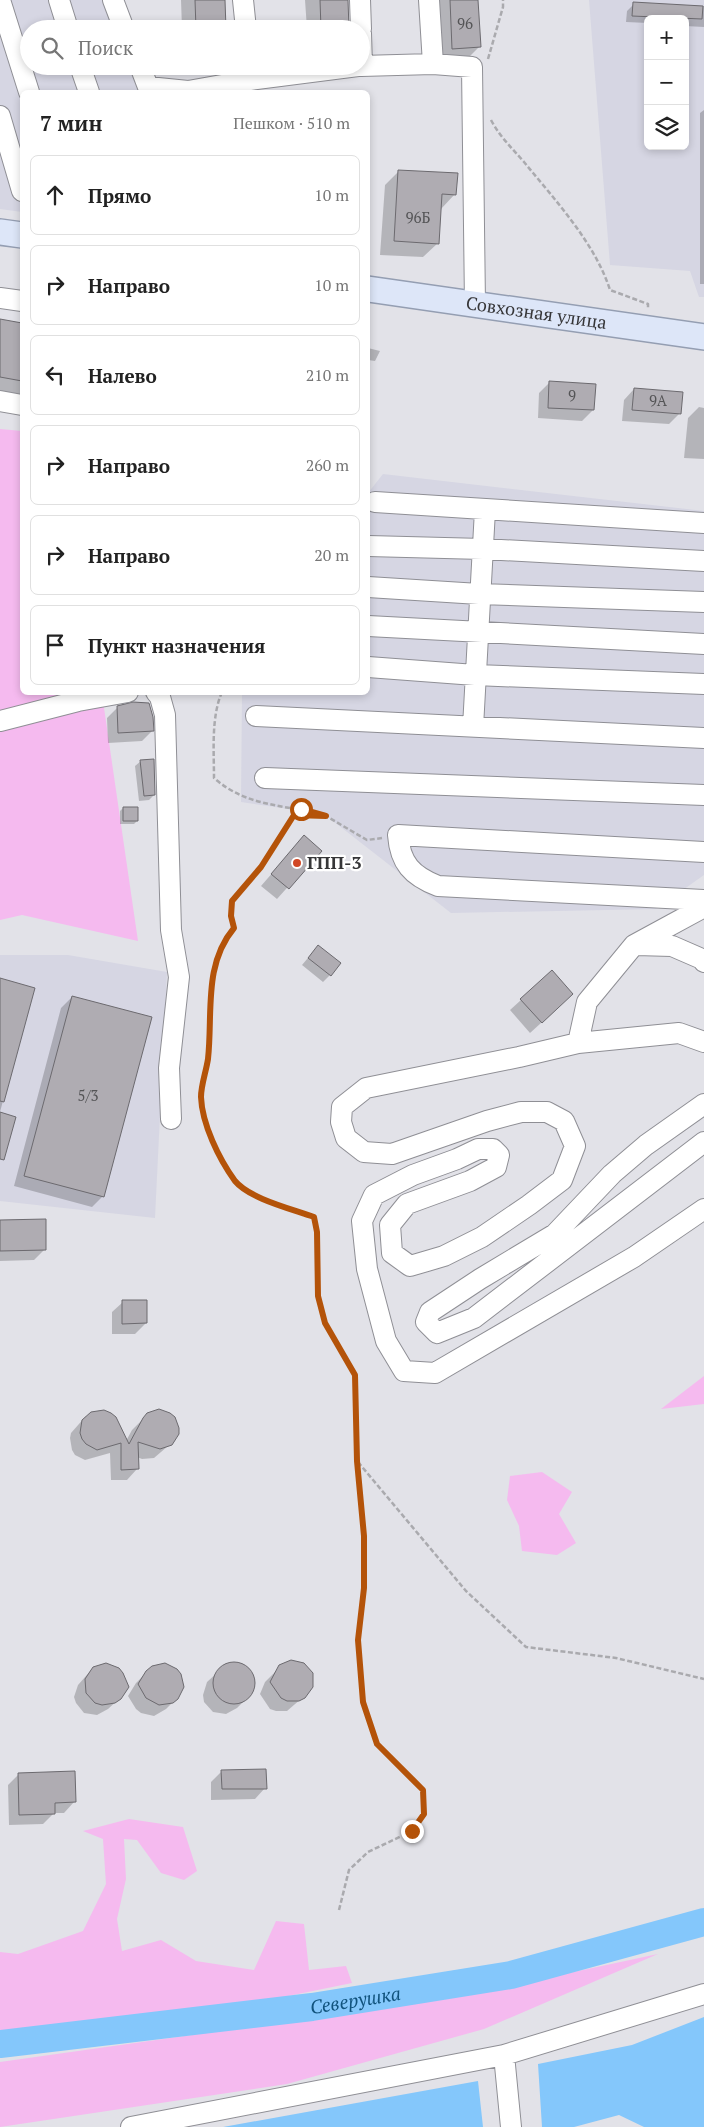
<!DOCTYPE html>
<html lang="ru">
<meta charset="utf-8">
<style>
:root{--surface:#fff;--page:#f6f6f6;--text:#222;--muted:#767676;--line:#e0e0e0}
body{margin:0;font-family:"PT Serif",serif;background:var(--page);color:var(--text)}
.controls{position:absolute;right:15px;top:15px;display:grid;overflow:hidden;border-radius:8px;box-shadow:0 2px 8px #0003}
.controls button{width:45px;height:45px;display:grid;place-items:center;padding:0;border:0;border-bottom:1px solid var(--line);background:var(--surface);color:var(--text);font:25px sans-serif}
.stop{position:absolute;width:15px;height:15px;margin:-11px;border:4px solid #b45309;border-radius:50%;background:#fff}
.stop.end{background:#b45309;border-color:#fff;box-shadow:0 1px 5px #0008}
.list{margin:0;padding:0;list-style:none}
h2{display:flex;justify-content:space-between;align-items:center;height:65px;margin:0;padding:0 20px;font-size:21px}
h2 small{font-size:16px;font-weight:400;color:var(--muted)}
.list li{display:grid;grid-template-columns:32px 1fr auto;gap:15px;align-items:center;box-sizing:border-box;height:80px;margin:0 10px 10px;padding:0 10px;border:1px solid var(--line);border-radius:8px}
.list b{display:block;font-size:19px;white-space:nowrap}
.list em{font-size:16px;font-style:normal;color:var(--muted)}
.icon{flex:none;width:28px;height:28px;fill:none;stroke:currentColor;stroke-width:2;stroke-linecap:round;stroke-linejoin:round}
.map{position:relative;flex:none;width:704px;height:2127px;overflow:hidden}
.search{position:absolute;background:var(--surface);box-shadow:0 2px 8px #0003;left:20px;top:20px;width:350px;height:55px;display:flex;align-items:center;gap:12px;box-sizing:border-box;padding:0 18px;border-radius:28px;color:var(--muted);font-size:19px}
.panel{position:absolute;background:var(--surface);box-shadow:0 2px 8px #0003;left:20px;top:90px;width:350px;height:605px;border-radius:8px}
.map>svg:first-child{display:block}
.built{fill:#d6d6e3;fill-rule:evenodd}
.green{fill:#f5baef}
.water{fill:#84c7fb}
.shadow{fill:#0003}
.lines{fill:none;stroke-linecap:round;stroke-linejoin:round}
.river{stroke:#84c7fb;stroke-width:28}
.building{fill:#afacb2;stroke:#6c6a6f}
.minor-casing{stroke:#8f8f95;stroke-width:22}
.major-casing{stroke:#949eb2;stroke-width:28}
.path{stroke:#aaaaae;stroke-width:2.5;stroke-dasharray:5 2.5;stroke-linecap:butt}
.minor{stroke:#fff;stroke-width:20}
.major{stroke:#dde6f8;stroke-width:25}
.route{stroke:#b45309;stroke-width:6}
.poi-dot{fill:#d14725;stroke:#fff;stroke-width:2}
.labels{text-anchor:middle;stroke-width:4.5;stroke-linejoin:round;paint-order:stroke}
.number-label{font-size:15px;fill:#545456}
.street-label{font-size:18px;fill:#363638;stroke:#fff}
.poi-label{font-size:18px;font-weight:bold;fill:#363638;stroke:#fff;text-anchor:start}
.water-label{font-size:19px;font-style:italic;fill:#11537d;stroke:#fff}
</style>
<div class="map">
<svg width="704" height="2127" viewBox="0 0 704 2127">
<rect width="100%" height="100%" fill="#e2e2e8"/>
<!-- built -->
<path class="built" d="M0,0h107l10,29h-88v37h100l9,26h-116v120l-22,-3z
M589,0h115v297h-5l-9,-26 -80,-6zM648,19h37v127h-37z
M383,474l321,37v364l-48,34 -205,4 -127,-99 -83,-12 1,-109 126,-1v-199z
M0,955h68l99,17 -12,246 -155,-17z"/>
<!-- green -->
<path class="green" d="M0,429l22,2v261l88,1 -7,8 35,240 -116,-26 -22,5z
M704,1376v28l-43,5z
M542,1472l30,20 -13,22 17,29 -19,12 -35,-4 -3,-25 -12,-26 3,-24z
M129,1819l54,8 14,44 -13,9 -23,-7 -24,-33 -13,-1 2,40 -9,40 5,32 39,-11 35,21 58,9 22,-49 28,3 5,46 37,-4 6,17 -132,27 -220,28v-86l18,2 65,-23 23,-47 -3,-45 -20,-8z
M658,1954l-174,75 -197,55 -287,43v-65l447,-63z"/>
<!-- water -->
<path class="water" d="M704,2017v110h-60l-25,-12 -45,12h-32l-4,-63 94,-19z
M478,2081l5,46h-260z"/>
<!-- shadow -->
<path class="shadow" d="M181,0h43l1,29h-43z
M305,0h42l1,29h-41z
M435,0h42l2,47 -14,14 -27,1z
M634,4l70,2v21l-19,-1v-7h-37v4l-22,-1 1,-11z
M704,110v174h-4v-171z
M399,171l56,23 -14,15 -3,34 -15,14 -43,-2 5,-70z
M0,320l22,4v73l-22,-4z
M368,348l12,3 -5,10 -7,-1z
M550,382l43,28 -11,11 -44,-3 1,-25z
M634,389l46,24 -11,11 -47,-3 2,-21z
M699,407l5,1v51l-20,-1 4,-40z
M118,707l34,24 -10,10 -34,2 -1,-25z
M141,761l13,34 -5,5 -10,1 -4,-35z
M123,808l14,13 -3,3h-14v-13z
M294,848l26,3 -43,48 -16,-13z
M318,946l12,29 -7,7 -21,-17z
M0,980l33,9 -33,123z
M72,997l31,199 -11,11 -78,-21 47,-178z
M521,1000l40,5 -31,28 -20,-23z
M0,1222l45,27 -11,11 -34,1z
M123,1302l23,21 -11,11h-23v-22z
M86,1416l40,25 6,-11 11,-11 32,21 -21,18 -12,1 -5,-2v12l-10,11h-16l-1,-27 -25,7 -10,-5 -3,-5 -2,-12 1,-5z
M230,1664h6l11,5 8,13 -7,15 -11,11 -11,6 -13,-2 -9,-10 -1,-7 4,-13 12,-11z
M93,1668l27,30 -12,11 -11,6 -13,-2 -8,-10 -2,-6 4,-12z
M276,1671l33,21 -22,19h-11l-6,-2 -10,-15 5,-12z
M147,1672l30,26 -11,11 -12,7 -13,-3 -5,-4 -8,-13 8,-13z
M222,1771l43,17 -10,11 -44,1v-18z
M19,1774l55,28 -10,11h-10l-11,11 -34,1 -1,-40z"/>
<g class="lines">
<!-- river -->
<path class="river" id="s1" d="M0,2044l312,-37 199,-32 193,-53"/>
</g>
<!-- building -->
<path class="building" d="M195,0h30l1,29h-30z
M320,0h28l1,29h-28z
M450,0h28l3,47 -29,2z
M633,2l70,4 -1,13 -70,-3z
M398,170l60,3 -2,22 -14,-1 -3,50 -45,-3z
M0,319l22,4v58l-22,-4z
M549,381l47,3 -2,26 -46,-2z
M634,388l49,4 -2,22 -49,-4z
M133,702l16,1 4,14 1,14 -36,2 -1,-27z
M154,759l1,36 -11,1 -4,-36z
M123,807h15v14h-15z
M304,835l18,16 -33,38 -18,-15z
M318,945l23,18 -10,13 -23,-18z
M552,970l21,24 -31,29 -22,-24z
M0,978l35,10 -31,114 -4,-1z
M72,996l80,21 -48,180 -80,-21z
M0,1112l16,5 -12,43 -4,-1z
M46,1219v31l-46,1v-31z
M122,1300h25v23l-25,1z
M159,1409l11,4 5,4 4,11v6l-7,11 -12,4 -22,-7 1,27 -18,1v-27l-24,7 -11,-6 -4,-5 -2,-6 2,-13 9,-8 13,-2 7,3 5,4 13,27 14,-26 4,-5z
M291,1660l13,3 9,10v14l-8,11 -6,3h-12l-6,-3 -11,-16 9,-17z
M213 1683a21 21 0 1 1 42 0a21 21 0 1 1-42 0Z
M106,1663l13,5 4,5 6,14 -8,12 -6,4 -13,2 -7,-2 -9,-10 -1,-14 8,-12z
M165,1663l12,6 4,5 3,13 -6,12 -5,4 -14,2 -13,-7 -8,-14 8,-13 6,-5z
M266,1769l1,20h-45l-1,-19z
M75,1771l1,31 -21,1v11l-36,1 -1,-42z"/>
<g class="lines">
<defs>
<path id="minor" d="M0,0l29,92
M59,0l9,29
M113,0l11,29
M243,0l3,29
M360,0l1,29
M429,0l4,64
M361,33l1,33
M80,66l9,26
M140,66l8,21 40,4 62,-11
M361,66l72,-2 39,3 3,238
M249,68l1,12 108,-14
M0,116l22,75
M0,298l22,3
M0,401l22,4
M375,502l329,21
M368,546l115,3 221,12
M368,587l111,7 225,8
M368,626l336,18
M368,667l107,8 229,9
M156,692l4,5 5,18 6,215 8,47 -10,91 2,51
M256,716l448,22
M0,721l78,-20 50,-9
M473,727l12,-217
M265,778l439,17
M704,852l-306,-17c2,28 14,41 40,51l266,14
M636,945l36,1 30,13 2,3
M704,1042l-25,-9 -101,10 -59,14 -153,31 -24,19 -1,15 5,16 18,14 28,2 95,-33 34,-9h26l17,9 11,25 -13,34 -33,25 -47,32 -38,19 -34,10 -18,-13 -2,-28 17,-21 63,-23 26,-14 3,-12 -6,-6h-15l-21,10 -44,16 -39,20 -12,26 5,48 19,72 18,30 31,2 199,-116 70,-48
M578,1043l9,-41 47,-57 70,-38
M704,1104l-58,41 -34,29 -57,60 -75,45 -50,33 -4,10 11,11 37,-15 230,-176
M504,2055l7,72
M131,2127l373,-72 200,-61"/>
<g id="major">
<path d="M0,232l22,3"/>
<path id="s2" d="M368,289l336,48"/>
</g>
</defs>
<!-- minor casing -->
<use href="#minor" class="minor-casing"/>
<!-- major casing -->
<use href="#major" class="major-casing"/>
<!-- path -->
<path class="path" d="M488,59l15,-52v-7
M491,120c9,17 21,28 33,42 31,38 71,81 86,128l38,14v5
M222,692c-11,25 -8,59 -8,86 33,29 68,26 109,37
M358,1462l108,129 60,56 90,11 88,21
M339,1910l10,-40 19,-18 44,-21 12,-16 -1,-25 -46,-46 -14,-41 -5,-63 6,-52v-52l-7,-75 -2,-86 -30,-52 -7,-27 -1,-64 -3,-15c-22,-8 -64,-17 -79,-36 -16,-22 -33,-57 -34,-84 0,-12 5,-25 7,-38 5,-45 -5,-94 26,-131l-3,-12 2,-15 28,-34 34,-52 31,1 41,24 15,-2"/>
<!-- minor -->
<use href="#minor" class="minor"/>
<!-- major -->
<use href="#major" class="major"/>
</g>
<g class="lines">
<!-- route -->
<path class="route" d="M301,809l25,7 -32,-1 -33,52 -29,34 -1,15 3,12c-31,37 -21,86 -26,131 -2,13 -7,26 -7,38 1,27 18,62 34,84 15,18 57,28 79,36l3,15 1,64 7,27 30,52 2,86 7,75v52l-6,52 5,62 14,42 46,46 1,24 -12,17"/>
</g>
<!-- markers -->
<circle class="poi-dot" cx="297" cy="863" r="5"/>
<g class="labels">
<!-- number labels -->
<g class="number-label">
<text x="465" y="29">96</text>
<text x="418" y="223">96Б</text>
<text x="572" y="401">9</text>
<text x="658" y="406">9А</text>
<text x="88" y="1101">5/3</text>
</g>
<!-- street labels -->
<g class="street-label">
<text dy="6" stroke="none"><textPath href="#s2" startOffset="170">Совхозная улица</textPath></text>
</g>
<!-- poi labels -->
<g class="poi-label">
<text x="307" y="869">ГПП-3</text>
</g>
<!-- water labels -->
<g class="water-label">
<text dy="7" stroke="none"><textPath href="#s1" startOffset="358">Северушка</textPath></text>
</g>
</g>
</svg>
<div class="controls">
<button>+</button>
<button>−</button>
<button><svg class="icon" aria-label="layers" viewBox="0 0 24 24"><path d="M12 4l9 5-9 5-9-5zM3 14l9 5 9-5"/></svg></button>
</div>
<div class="stop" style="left:301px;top:809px"></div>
<div class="stop end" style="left:412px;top:1831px"></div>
<div class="search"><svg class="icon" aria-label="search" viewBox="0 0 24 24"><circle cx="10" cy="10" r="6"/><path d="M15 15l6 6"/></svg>Поиск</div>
<section class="panel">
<h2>7 мин<small>Пешком · 510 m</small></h2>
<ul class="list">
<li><svg class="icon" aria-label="ahead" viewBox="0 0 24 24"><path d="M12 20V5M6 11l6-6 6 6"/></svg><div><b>Прямо</b></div><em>10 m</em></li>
<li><svg class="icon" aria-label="right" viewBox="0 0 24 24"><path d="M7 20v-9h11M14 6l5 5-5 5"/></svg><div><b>Направо</b></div><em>10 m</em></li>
<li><svg class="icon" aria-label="left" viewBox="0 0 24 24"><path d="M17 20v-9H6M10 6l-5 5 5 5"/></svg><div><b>Налево</b></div><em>210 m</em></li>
<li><svg class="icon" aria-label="right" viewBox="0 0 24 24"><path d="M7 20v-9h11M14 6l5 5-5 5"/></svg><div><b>Направо</b></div><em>260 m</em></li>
<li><svg class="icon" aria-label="right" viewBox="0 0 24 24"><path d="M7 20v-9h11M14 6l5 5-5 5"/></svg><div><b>Направо</b></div><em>20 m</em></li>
<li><svg class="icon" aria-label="arrive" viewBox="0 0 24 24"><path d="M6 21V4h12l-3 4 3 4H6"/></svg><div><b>Пункт назначения</b></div></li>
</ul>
</section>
</div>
